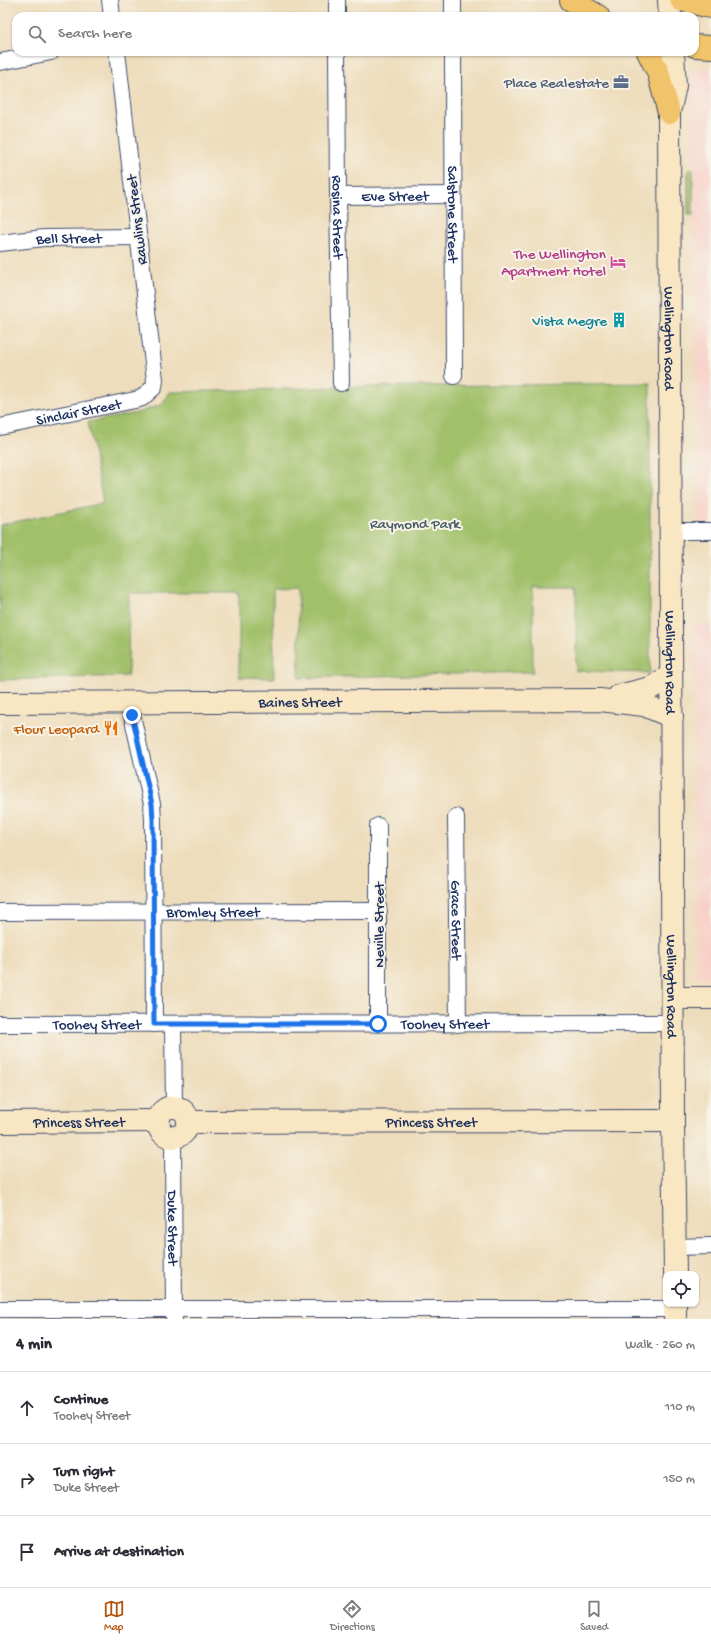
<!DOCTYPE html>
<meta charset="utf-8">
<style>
:root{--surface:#fff;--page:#f2f2f3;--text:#2b2b33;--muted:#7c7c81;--line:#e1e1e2;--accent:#b45309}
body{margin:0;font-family:"Gochi Hand",sans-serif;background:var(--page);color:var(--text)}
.controls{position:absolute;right:12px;bottom:12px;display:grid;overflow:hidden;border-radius:8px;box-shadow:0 1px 3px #0004}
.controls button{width:36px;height:36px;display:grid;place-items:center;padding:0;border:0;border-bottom:1px solid var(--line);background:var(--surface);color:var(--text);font:20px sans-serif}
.stop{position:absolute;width:12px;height:12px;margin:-9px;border:3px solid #1a73e8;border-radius:50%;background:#fff}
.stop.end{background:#1a73e8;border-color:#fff;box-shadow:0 1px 4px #0008}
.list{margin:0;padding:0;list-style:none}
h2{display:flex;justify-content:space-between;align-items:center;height:52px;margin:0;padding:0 16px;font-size:17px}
h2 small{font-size:13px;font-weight:400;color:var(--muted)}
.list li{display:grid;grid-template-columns:26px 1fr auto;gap:12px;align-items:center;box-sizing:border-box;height:72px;padding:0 16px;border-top:1px solid var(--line)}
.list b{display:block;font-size:15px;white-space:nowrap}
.list p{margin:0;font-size:13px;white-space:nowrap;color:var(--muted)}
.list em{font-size:13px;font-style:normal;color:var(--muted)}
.icon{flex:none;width:22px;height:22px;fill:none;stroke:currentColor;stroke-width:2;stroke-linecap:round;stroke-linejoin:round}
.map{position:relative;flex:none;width:711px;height:1319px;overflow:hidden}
.search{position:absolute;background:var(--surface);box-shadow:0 1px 3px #0004;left:12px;right:12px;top:12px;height:44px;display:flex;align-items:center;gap:10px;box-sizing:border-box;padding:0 14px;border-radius:12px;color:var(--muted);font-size:15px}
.sheet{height:268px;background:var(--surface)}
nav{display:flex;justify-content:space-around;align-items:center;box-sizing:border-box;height:56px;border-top:1px solid var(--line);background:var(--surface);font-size:11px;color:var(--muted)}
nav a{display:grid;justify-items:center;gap:2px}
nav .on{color:var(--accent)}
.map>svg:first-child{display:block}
.built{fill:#f7d1c8}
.green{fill:#a0c069;stroke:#5e7864}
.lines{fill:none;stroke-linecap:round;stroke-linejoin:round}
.street-casing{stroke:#3b496c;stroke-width:18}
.secondary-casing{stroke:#3b496c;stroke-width:24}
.primary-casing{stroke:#3b496c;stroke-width:24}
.street{stroke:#fff;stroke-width:16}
.secondary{stroke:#f9e7c3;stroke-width:22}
.primary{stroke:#f1c36a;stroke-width:22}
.route{stroke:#1a73e8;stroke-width:5}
.labels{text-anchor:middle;stroke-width:4;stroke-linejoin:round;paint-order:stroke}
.service-label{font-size:15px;fill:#4e5e75;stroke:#f7f3e8;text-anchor:end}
.street-label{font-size:15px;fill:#1b2f5e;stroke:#f7f3e8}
.hotel-label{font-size:15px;fill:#b23c85;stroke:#f7f3e8;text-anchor:end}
.culture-label{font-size:15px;fill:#0d838f;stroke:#f7f3e8;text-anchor:end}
.park-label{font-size:15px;fill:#435a61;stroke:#f7f3e8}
.food-label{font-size:15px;fill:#c56008;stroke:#f7f3e8;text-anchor:end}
</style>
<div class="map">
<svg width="711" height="1319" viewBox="0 0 711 1319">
<rect width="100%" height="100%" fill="#f7f3e8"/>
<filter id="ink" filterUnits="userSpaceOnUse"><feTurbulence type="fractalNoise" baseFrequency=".025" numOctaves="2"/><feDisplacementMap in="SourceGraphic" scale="8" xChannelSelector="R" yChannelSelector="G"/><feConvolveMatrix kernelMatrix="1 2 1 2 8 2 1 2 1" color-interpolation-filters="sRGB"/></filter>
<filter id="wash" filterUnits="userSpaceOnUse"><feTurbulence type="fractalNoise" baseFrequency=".012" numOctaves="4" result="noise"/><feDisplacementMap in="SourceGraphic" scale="16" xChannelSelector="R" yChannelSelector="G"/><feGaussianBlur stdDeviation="0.9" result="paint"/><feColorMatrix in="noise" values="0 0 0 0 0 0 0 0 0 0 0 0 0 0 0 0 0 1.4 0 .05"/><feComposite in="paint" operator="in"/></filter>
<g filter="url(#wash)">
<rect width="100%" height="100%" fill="#eeddbc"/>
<!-- built -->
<path class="built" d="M699,68h12v459h-13l-7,-450z
M711,624v354h-15l-3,-354z"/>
<!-- green -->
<path class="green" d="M688,169h5v46h-5z
M650,383v290l-74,-2v-84h-43v85l-234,6 -1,-90 -25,1 1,89 -35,-1v-84h-110l-1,83 -128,4v-155l103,-22 -15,-81 49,-9 24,-8 9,-13 180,-5z"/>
</g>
<g filter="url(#ink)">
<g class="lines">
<defs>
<g id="street">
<path d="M110,0l2,16"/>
<path d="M453,0v16"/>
<path d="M337,16v-16"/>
<path id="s1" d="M337,52l1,144 3,187"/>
<path id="s2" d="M453,52l1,324"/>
<path d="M0,62l51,-10"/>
<path id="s3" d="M338,196l115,-1"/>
<path id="s4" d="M0,243l44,-5 94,-1"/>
<path id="s5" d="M0,427l135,-27 7,-2 12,-11 1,-7 -38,-328"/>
<path d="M672,531h39"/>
<path d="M129,702l23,102 1,15 1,205"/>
<path id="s6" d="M456,817l2,207"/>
<path d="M378,826v198"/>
<path id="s7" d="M0,912l379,-1"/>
<path id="s8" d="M0,1024l673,-1"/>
<path d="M173,1024l1,83"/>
<path id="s9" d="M173,1136l1,183"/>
<path d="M676,1247l35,-1"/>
<path d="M0,1309h675"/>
</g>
<g id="secondary">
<path d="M669,0l1,16"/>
<path id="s10" d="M673,52l2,34 -6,27 4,1008 2,153"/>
<path d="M619,696l32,-8 20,-13"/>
<path id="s11" d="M0,703l600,-3 44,5 28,12"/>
<path d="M673,998h38"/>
<circle cx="173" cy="1122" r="15"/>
<path id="s12" d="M0,1122l159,-1"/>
<path id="s13" d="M188,1122l485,-1"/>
<path d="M675,1319v-15"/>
</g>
<path id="primary" d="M571,0l27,16
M681,0l30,7
M695,46l16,1
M648,52l10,20 11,41"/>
</defs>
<!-- street casing -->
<use href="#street" class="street-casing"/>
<!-- secondary casing -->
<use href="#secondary" class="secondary-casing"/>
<!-- primary casing -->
<use href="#primary" class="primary-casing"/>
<!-- street -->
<use href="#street" class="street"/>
<!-- secondary -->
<use href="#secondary" class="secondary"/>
<!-- primary -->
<use href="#primary" class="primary"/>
</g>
</g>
<g class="lines" filter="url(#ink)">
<!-- route -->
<path class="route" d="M132,715l20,89 1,15 1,205h224"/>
</g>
<!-- icons -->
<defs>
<symbol id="office-bare" viewBox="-9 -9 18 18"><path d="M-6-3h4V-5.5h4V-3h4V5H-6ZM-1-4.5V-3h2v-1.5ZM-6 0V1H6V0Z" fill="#5c6f8a" stroke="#f7f3e8" stroke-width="2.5" paint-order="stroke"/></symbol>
<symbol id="hotel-bare" viewBox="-9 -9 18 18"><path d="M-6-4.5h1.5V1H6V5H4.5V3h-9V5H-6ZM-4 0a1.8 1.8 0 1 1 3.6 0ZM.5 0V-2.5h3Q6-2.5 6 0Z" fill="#d1479c" stroke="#f7f3e8" stroke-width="2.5" paint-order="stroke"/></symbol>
<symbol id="building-bare" viewBox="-9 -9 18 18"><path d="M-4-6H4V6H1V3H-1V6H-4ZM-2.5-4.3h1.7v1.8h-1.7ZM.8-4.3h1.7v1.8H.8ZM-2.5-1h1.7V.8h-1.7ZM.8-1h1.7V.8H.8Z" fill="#0f9aa8" stroke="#f7f3e8" stroke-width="2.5" paint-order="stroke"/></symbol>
<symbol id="restaurant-bare" viewBox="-9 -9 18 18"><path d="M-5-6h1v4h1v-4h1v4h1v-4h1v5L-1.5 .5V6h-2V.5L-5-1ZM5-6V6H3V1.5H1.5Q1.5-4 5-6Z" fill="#e8710a" stroke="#f7f3e8" stroke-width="2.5" paint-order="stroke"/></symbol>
</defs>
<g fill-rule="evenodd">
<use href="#office-bare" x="610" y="71" width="22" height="22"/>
<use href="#hotel-bare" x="607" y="251" width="22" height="22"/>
<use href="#building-bare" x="608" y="309" width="22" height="22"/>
<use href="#restaurant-bare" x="100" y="717" width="22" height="22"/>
</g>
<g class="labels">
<!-- service labels -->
<g class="service-label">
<text x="609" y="87">Place Realestate</text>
</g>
<!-- street labels -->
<g class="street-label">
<text dy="5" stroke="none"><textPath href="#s3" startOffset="57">Eve Street</textPath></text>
<text dy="5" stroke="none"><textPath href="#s2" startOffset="162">Salstone Street</textPath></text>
<text dy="5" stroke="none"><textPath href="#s1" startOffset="165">Rosina Street</textPath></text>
<text transform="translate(136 220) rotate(-97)" y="5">Rawlins Street</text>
<text dy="5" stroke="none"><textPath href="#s4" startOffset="69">Bell Street</textPath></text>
<text dy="5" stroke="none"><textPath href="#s10" startOffset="287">Wellington Road</textPath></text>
<text dy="5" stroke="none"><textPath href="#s5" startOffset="80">Sinclair Street</textPath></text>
<text dy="5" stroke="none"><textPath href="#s10" startOffset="611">Wellington Road</textPath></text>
<text dy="5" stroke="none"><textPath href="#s11" startOffset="300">Baines Street</textPath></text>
<text dy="5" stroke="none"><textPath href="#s7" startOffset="213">Bromley Street</textPath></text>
<text dy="5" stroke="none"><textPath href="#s6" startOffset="103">Grace Street</textPath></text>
<text transform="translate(378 925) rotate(-90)" y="5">Neville Street</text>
<text dy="5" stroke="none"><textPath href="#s10" startOffset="935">Wellington Road</textPath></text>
<text dy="5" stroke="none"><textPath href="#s8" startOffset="97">Toohey Street</textPath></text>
<text dy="5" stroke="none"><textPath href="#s8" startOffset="445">Toohey Street</textPath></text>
<text dy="5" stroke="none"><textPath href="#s13" startOffset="243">Princess Street</textPath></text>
<text dy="5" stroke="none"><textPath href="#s12" startOffset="79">Princess Street</textPath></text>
<text dy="5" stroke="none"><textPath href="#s9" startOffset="92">Duke Street</textPath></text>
</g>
<!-- hotel labels -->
<g class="hotel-label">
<text x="606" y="258">The Wellington<tspan x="606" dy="17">Apartment Hotel</tspan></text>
</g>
<!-- culture labels -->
<g class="culture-label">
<text x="607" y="325">Vista Megre</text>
</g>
<!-- park labels -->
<g class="park-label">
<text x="415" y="528">Raymond Park</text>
</g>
<!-- food labels -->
<g class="food-label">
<text x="99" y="733">Flour Leopard</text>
</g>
</g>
</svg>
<div class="controls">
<button><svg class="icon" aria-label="locate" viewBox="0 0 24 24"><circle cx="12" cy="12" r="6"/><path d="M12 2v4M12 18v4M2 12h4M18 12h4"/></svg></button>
</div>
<div class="stop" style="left:378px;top:1024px"></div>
<div class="stop end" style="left:132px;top:715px"></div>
<div class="search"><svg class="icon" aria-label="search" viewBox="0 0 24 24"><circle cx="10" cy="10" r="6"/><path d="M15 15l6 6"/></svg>Search here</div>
</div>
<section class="sheet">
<h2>4 min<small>Walk · 260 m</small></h2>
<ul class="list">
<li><svg class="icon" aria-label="ahead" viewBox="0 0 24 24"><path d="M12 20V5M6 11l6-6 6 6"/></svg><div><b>Continue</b><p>Toohey Street</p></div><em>110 m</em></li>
<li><svg class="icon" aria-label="right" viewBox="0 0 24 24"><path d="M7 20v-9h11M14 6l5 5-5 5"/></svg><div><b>Turn right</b><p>Duke Street</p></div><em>150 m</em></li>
<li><svg class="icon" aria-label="arrive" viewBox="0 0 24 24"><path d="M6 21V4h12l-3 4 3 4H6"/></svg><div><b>Arrive at destination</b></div></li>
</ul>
</section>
<nav>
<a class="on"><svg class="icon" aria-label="map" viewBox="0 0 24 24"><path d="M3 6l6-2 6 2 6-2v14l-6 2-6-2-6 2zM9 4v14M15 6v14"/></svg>Map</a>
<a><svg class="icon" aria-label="directions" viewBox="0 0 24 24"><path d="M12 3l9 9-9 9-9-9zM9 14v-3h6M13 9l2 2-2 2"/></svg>Directions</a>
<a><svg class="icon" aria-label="saved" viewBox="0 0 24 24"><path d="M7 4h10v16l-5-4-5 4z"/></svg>Saved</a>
</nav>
